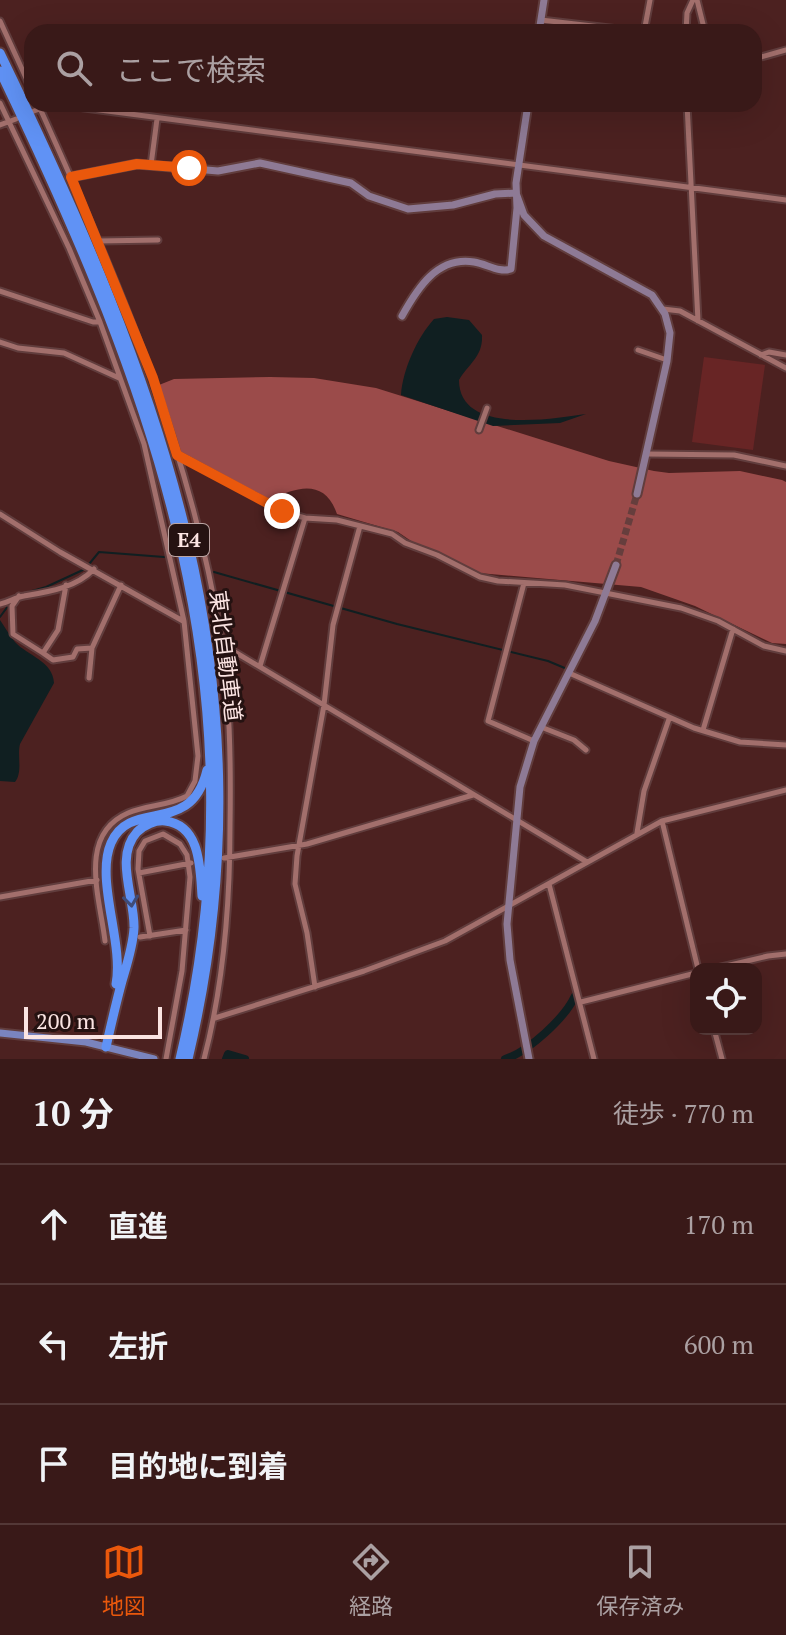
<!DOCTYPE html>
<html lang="ja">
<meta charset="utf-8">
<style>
:root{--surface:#391918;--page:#402221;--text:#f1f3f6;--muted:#aba0a2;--line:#533837;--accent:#ea580c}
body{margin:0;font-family:"PT Serif","Noto Sans JP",serif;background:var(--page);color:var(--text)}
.controls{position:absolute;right:24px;bottom:24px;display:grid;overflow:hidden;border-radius:16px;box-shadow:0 8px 32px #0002}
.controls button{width:72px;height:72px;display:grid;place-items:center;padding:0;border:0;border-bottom:2px solid var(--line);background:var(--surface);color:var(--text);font:40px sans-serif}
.scale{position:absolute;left:24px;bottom:20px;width:138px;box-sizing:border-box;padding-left:8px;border:4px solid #fbe4e2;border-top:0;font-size:22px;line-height:28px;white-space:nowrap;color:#fbe4e2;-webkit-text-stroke:6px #251211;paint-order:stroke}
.stop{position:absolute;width:24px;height:24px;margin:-18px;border:6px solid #ea580c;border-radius:50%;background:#fff}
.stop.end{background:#ea580c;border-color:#fff;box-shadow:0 2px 8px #0008}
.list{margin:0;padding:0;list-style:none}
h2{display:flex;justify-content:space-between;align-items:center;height:104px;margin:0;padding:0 32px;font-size:34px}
h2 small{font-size:26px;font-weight:400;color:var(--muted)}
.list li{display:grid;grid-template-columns:52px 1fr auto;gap:24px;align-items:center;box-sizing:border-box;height:120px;padding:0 32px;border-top:2px solid var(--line)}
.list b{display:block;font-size:30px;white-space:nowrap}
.list em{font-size:26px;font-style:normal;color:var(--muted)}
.icon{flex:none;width:44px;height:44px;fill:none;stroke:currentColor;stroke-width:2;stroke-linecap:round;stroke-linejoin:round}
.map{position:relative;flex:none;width:786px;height:1059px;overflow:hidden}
.search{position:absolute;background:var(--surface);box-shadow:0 8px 32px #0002;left:24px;right:24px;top:24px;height:88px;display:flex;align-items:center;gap:20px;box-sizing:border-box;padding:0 28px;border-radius:24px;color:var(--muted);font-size:30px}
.sheet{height:464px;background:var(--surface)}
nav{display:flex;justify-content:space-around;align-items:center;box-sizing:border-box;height:112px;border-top:2px solid var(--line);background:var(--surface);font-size:22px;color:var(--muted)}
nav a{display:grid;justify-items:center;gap:4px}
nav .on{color:var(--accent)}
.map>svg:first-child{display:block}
.green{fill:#682525}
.forest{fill:#9b4b4a}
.water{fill:#101f21}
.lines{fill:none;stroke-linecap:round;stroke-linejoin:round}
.stream{stroke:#101f21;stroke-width:2}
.river{stroke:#101f21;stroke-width:8}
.secondary-tunnel{stroke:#663e3d;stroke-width:7;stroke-dasharray:7 3.5;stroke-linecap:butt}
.street-casing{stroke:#613d3d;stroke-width:9}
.secondary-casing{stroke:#613d3d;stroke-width:11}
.primary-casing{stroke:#613d3d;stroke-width:11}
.highway-casing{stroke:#613d3d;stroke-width:13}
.street{stroke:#a26f6c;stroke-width:5}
.secondary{stroke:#8e7a95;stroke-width:7}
.primary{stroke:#7a84be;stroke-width:7}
.highway{stroke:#6092f5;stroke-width:9}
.oneway{stroke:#404c78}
.route{stroke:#ea580c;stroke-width:10}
.labels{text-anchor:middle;stroke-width:6;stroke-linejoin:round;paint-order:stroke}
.shield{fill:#251211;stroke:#bba5a3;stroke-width:2}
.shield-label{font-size:20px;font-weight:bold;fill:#fbe4e2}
.street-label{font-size:22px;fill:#fbe4e2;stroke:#251211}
</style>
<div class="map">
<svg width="786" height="1059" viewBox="0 0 786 1059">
<rect width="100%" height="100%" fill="#4c2120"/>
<!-- green -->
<path class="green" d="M704,357l61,8 -12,85 -61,-8z"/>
<!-- forest -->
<path class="forest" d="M270,377l44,1 62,10 233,73 45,10 15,2 71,-2 42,9 4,2v162l-14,-1 -77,-37 -54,-19 -162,-14 -62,-28 -19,-13 -61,-18c-12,-35 -39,-28 -67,-14l-88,-45 -19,-52 -4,-18 15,-6z"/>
<!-- water -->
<path class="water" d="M447,317l22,3 13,15c1,22 -13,28 -23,45 0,55 92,39 127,34l-26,9 -67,3 -92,-31c2,-26 16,-57 33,-76z
M0,620c5,7 9,15 15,22 13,14 38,19 39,41l-34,61c-3,12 3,28 -5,38l-15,-1z"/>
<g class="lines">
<!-- stream -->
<path class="stream" d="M214,572l183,52 151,37 19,8
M18,595l28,-8 39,-18 14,-17 65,5
M0,617l11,-15"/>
<!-- river -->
<path class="river" d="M226,1059l2,-5 17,5
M505,1059c23,-7 60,-41 70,-63"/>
<!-- secondary-tunnel -->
<path class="secondary-tunnel" d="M616,565l21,-71"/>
<defs>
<path id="street" d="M697,0l8,32
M541,20l103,12 6,-32
M0,21l32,70
M686,32l1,-19 6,-13
M754,59l32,-9
M0,103l69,145 31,74 44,122 40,177 14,135 -3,25 -8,15c-19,10 -40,9 -59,17 -51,22 -28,85 -23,128
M38,104c77,170 152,344 182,529 10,64 11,128 10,193 0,78 -6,157 -26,233
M54,104l732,96
M687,104l11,217
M34,111l19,-7
M0,125l16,-6
M151,165l6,-46
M98,241l60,-1
M0,291l93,31h7
M663,309l17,2 106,57
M0,342l18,6 46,5 55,25
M638,350l29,10
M761,355l8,-3 17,3
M479,430l8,-22
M648,454l86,1 52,11
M178,455l104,56 23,7 32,2 55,14 13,9 32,12 43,22 18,4 67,4 116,23 37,13 46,25 22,5
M0,514l60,38 123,69
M524,583l-36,138 46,20
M19,596l-7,10 1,28 30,19 15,-23 8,-45
M0,604c9,-2 16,-7 24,-8 24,-4 52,-8 70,-27
M213,639l374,223
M43,653l10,7 20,-3 4,-8 15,-1
M260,666l45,-148
M569,673l125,55 46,14 46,3
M89,678l3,-30 29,-63
M541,727l33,13 12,10
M703,730l30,-101
M662,821l36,148
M637,833l7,-42 25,-72
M224,858l83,-14 166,-49
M139,873l52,-10
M549,884l45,175
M0,897l97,-17
M150,936l-12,-67 1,-18 6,-10 18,-7 17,10 7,11 3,22 -8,94 -16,88
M140,937l46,-7
M713,969l55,-13 18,-2
M315,987l-8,-54 -12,-49 2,-28 27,-151 9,-80 27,-99
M581,1002l115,-29
M215,1018l149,-47 81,-30 217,-120 124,-31
M714,1029l8,30"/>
<path id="secondary" d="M539,32l5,-32
M71,177l66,-13 81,7 42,-8 91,20 18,13 39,13 45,-4 42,-11 21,-1 8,22 20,21 108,59 13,19 5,19 -3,28 -30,133
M402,316c15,-27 35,-60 72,-54 13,2 25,11 37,7l6,-61 -1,-25 12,-79
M529,1059l-19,-99 -3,-36 13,-137 14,-46 61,-120 21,-56"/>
<path id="primary" d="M0,1033l86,9 68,17"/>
<path id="highway" d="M0,53c161,332 277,632 188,1006
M0,71c157,326 267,622 180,988
M116,984c8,-41 -21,-104 -5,-141 20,-46 80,-5 96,-73
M106,1047c5,-22 10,-44 16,-66 5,-17 11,-35 12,-53 1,-30 -20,-71 3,-96 7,-7 18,-12 28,-11 36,4 35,48 37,75"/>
</defs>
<!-- street casing -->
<use href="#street" class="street-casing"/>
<!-- secondary casing -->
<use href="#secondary" class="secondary-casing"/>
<!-- primary casing -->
<use href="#primary" class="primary-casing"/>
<!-- highway casing -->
<use href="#highway" class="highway-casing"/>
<!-- street -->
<use href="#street" class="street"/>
<!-- secondary -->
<use href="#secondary" class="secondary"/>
<!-- primary -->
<use href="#primary" class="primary"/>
<!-- highway -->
<use href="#highway" class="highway"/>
</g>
<!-- one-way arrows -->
<defs><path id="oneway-chevron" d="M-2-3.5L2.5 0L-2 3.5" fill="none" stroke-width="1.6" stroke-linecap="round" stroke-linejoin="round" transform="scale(2)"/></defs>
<use class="oneway" href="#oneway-chevron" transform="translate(131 901) rotate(83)"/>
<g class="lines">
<!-- route -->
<path class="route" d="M189,168l-52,-4 -66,13 82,201 24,77 105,56"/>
</g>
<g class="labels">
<!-- shield labels -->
<rect class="shield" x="169" y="524" width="40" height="32" rx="6"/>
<g class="shield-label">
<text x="189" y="547">E4</text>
</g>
<!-- street labels -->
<g class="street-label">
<text transform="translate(226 656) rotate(83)" y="8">東北自動車道</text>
</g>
</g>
</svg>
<div class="controls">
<button><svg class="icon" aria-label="locate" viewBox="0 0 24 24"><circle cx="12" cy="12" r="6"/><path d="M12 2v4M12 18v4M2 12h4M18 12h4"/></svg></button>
</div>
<div class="scale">200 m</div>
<div class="stop" style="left:189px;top:168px"></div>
<div class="stop end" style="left:282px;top:511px"></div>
<div class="search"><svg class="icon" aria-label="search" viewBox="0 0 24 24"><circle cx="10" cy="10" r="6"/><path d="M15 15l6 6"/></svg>ここで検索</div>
</div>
<section class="sheet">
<h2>10 分<small>徒歩 · 770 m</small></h2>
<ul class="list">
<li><svg class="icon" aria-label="ahead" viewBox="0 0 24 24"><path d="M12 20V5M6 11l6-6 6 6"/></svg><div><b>直進</b></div><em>170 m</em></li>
<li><svg class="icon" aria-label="left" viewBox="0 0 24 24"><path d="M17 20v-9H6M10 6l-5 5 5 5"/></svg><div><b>左折</b></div><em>600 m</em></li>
<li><svg class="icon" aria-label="arrive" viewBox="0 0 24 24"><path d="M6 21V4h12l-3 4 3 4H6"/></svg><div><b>目的地に到着</b></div></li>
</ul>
</section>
<nav>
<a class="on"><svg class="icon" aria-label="map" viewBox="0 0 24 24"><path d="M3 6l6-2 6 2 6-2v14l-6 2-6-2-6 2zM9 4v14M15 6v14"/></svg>地図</a>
<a><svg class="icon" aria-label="directions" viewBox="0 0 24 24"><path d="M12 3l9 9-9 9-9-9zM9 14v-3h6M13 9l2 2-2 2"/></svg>経路</a>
<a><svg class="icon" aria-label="saved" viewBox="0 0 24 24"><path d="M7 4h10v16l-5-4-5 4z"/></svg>保存済み</a>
</nav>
